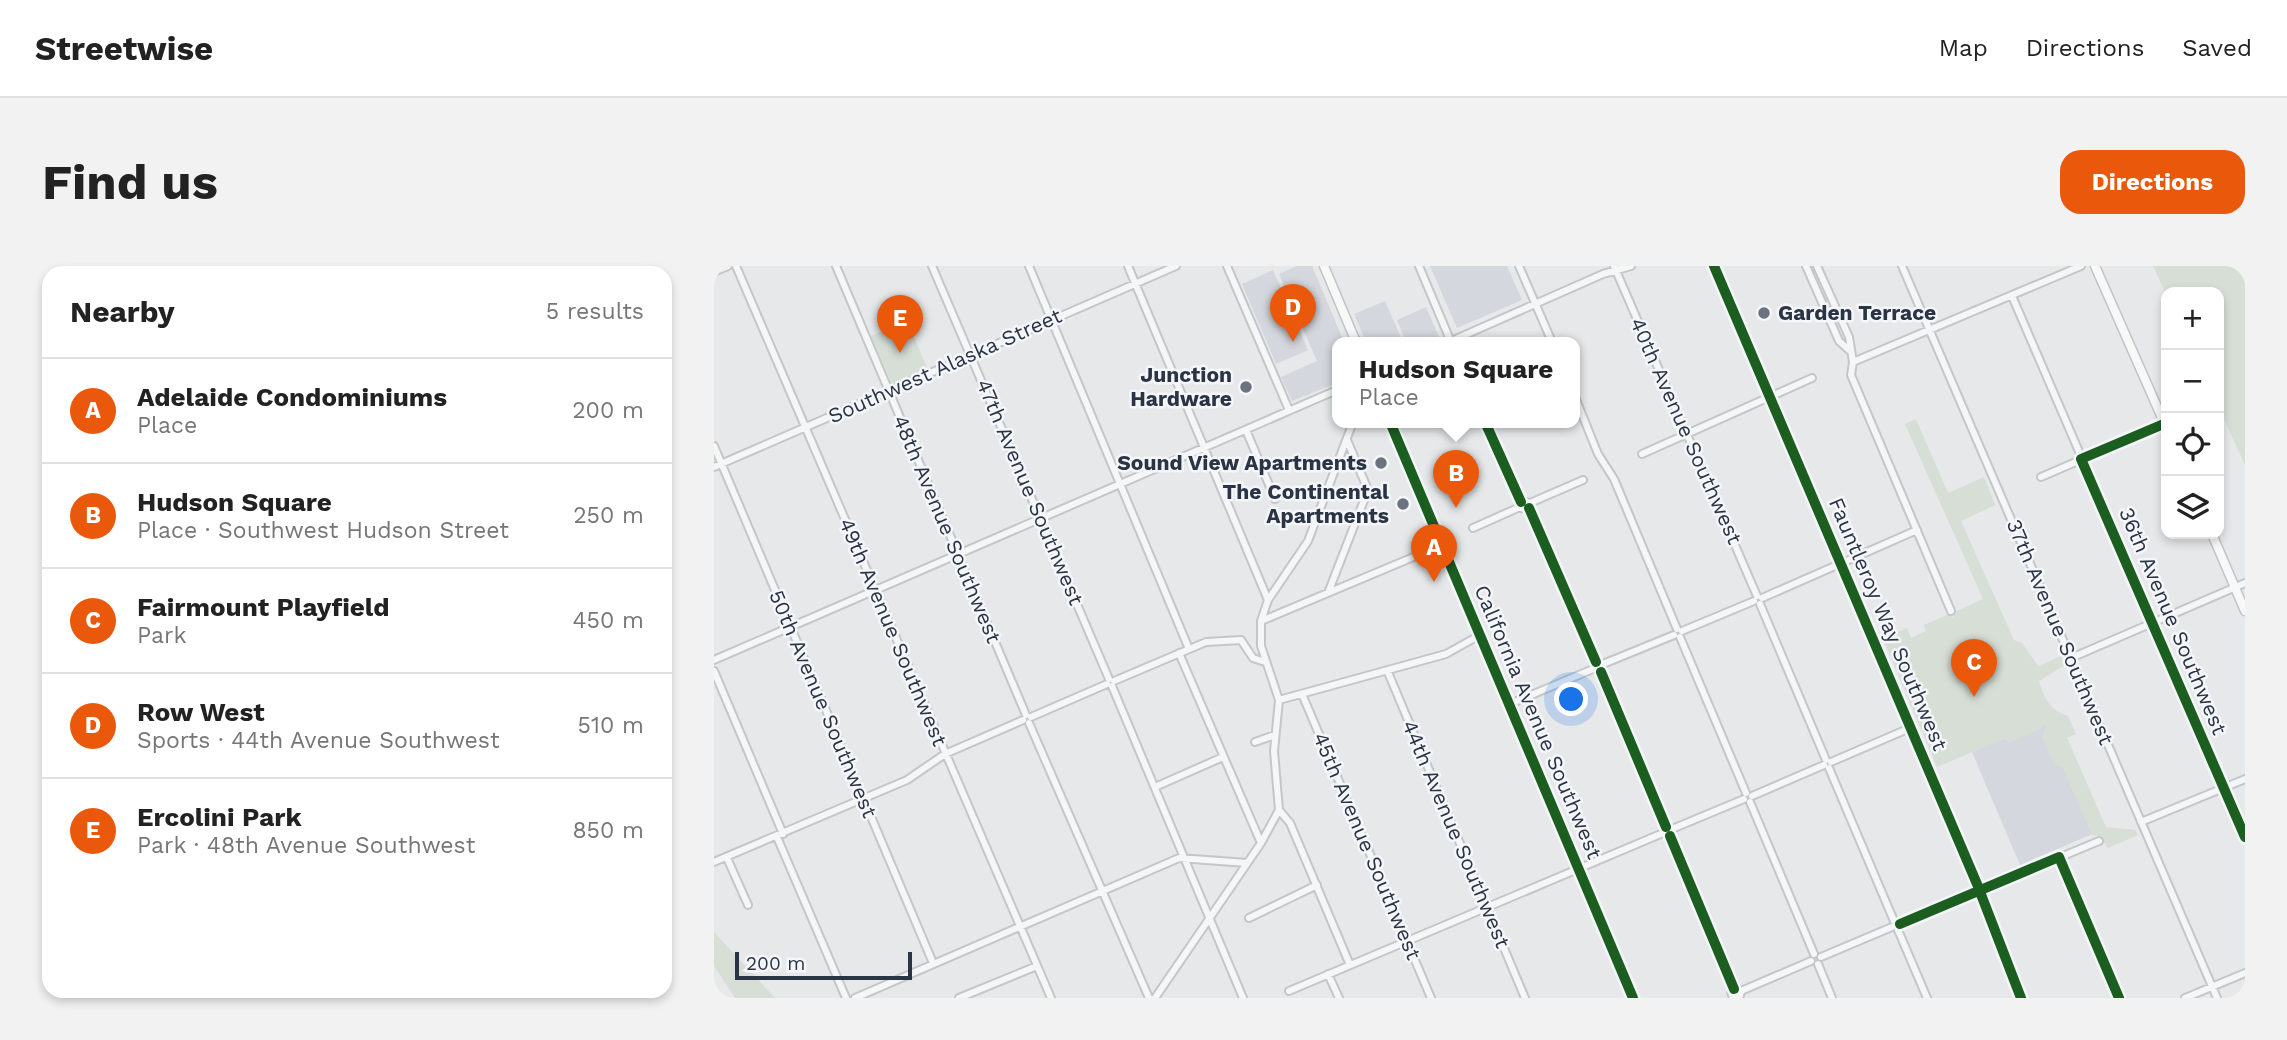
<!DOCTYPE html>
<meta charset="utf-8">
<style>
:root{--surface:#fff;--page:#f2f2f2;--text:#222;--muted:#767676;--line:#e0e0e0;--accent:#ea580c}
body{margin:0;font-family:"Work Sans",sans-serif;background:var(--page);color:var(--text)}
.controls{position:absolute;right:21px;top:21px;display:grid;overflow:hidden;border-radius:14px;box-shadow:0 4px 10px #0003}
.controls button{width:63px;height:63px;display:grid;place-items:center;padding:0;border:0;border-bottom:2px solid var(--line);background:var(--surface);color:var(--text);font:35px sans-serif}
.scale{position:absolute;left:21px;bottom:18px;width:177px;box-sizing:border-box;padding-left:7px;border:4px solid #2b3445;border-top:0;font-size:19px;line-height:24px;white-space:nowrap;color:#2b3445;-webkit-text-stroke:5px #f4f6f9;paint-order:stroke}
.you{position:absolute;left:858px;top:434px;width:24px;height:24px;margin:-18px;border:5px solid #fff;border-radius:50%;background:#1a73e8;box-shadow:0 0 0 10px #1a73e833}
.badge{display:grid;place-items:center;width:46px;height:46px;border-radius:50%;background:var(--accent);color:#fff;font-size:23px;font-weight:700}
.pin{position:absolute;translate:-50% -58px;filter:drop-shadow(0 2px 4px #0008)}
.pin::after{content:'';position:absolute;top:37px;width:24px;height:21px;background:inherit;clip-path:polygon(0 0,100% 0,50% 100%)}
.popup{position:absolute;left:618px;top:71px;width:248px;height:91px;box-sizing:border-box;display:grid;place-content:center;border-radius:14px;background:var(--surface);filter:drop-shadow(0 2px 5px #0005);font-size:23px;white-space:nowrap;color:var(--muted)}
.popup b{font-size:26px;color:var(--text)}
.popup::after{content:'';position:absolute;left:50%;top:100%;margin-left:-14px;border:14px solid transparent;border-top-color:var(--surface)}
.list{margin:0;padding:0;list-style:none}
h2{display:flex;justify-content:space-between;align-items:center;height:91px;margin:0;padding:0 28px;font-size:30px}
h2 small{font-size:23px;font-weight:400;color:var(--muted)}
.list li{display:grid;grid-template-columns:46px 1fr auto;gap:21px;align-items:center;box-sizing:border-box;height:105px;padding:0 28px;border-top:2px solid var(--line)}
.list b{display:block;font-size:26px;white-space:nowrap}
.list p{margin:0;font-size:23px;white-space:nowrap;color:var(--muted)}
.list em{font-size:23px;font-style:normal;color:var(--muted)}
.icon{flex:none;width:38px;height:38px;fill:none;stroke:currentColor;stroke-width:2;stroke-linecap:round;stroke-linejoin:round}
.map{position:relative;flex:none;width:1531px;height:732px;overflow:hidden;border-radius:21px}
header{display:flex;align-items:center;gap:42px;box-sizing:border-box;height:98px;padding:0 35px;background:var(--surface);border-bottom:2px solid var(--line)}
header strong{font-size:33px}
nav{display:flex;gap:38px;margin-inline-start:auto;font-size:24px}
.intro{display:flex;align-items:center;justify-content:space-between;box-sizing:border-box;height:168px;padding:0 42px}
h1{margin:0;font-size:49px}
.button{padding:18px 32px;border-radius:21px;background:var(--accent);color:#fff;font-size:24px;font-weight:700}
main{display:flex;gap:42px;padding:0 42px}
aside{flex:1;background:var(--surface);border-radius:21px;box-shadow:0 4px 10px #0003}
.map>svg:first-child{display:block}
.built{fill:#d4d7dd}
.green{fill:#d6ded6}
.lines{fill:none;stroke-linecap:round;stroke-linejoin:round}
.minor-casing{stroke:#c4c6c8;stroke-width:10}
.major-casing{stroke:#c2c5c8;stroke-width:11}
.minor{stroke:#f5f6f7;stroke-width:6}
.major{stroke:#f8f8f8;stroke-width:8}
.cycleway-casing{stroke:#f4f6f9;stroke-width:15}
.cycleway{stroke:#1b5e20;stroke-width:10}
.poi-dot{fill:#6c737f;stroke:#f4f6f9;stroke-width:2.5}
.labels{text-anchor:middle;stroke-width:5;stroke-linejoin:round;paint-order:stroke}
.poi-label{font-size:21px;font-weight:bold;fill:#2b3445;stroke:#f4f6f9;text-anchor:end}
.street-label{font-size:21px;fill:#2b3445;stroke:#f4f6f9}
</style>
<header>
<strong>Streetwise</strong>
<nav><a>Map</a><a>Directions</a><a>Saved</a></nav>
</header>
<div class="intro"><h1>Find us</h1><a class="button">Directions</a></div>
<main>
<aside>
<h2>Nearby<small>5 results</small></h2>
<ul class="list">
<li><span class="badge">A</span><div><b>Adelaide Condominiums</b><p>Place</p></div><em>200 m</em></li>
<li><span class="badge">B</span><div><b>Hudson Square</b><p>Place · Southwest Hudson Street</p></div><em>250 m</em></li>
<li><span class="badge">C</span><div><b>Fairmount Playfield</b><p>Park</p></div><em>450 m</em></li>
<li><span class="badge">D</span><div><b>Row West</b><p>Sports · 44th Avenue Southwest</p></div><em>510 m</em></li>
<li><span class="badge">E</span><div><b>Ercolini Park</b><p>Park · 48th Avenue Southwest</p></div><em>850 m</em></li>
</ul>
</aside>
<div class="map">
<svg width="1531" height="732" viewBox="0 0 1531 732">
<rect width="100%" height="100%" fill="#e6e8ea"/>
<!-- built -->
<path class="built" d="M583,0h15l32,76h-7v41l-45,18 -11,-24 36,-16 -38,-87z
M716,0h77l15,34 -65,28z
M559,4l35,80 -32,14 -34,-80z
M671,35l18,41h-37l-12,-28z
M712,41l13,30 -12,5h-21l-9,-22z
M1335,453l48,113 -77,33 -48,-113z"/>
<!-- green -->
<path class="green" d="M1439,0h92v199l-26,-57v-116l-53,2z
M193,54l21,50 -35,16 -22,-50z
M1202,153l32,74 36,-16 11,28 -34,16 53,119 8,3 16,23 23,-10 4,9 -26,16c6,18 10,29 29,35l8,18 -9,4 39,89 29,3 3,5 -30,13 -9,-12 -7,-1 -30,-69h-7l-13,-28 4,-12 -37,17 -4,-5 -68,29 -54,-129 24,-10 4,10 15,-7 -2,-6 25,-11 5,5 -2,-6 31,-14 -78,-175z
M0,666l61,66h-40l-21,-32z"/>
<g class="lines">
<defs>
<path id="minor" d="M22,0l315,732
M122,0l190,449
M218,0l177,413
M315,0l160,383
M414,0l140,334
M513,0l62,144
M705,0l32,76
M805,0l33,76
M900,0l143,330
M1092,0l33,75 10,9
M1103,0l32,71 4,25 -2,13 100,236
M1188,0l315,732
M0,6l14,-6
M1298,30l233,541
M735,76l154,-68 28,-8
M1139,96l228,-96
M861,131l23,57 16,25 63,150
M771,156l36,80
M532,164l29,69
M0,180l219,517
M928,188l170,-76
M0,201l462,-201
M1327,211l125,-54
M816,237l-2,6 -7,-1 1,-7 8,2 53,-23
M815,242l67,154
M759,262l47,-21
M614,327l40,-103 -21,-50
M1048,332l155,-68
M1046,338l66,156
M547,355l181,-76
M968,365l72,-30
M966,371l66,156
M465,387l82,190
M1357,392l174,-75
M0,394l623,-270
M889,398l71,-29
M673,404l138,328
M0,405l69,163
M887,406l65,155
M400,415l92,-39 35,-2 12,18 12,4
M398,420l131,312
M588,428l129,304
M565,434l167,-46 34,-19
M796,438l83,-35
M317,451l76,-33
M315,457l120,275
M541,476l20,-7
M1117,496l79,-34
M1115,502l65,153
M441,521l68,-30
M1038,530l72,-31
M1036,536l64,152
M565,544l11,13 60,142
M1427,556l104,-43
M958,563l72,-30
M956,570l64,153
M63,571l69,161
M1345,591l60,141
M13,592l21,47
M0,596l193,-82 38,-26 78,-34
M535,652l68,-33
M1186,658l199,-83
M1184,664l29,68
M1107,691l71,-30
M1104,698l14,34
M614,708l11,24
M575,725l374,-158
M1027,725l70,-30
M141,732l324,-140 68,5
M245,732l78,-32
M441,732l106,-155 18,-33 -5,-59 5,-51 -18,-54v-25l7,-21 40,-59 45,-119
M1019,732l-2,-6 5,-4 5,4 -2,6
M1471,732l60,-25"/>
<path id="major" d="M610,0l32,76
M1000,0l263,618 44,114
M1381,0l71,161
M676,156l243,576
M1498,268l33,77"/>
</defs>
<!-- minor casing -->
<use href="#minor" class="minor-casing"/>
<!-- major casing -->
<use href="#major" class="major-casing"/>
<!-- minor -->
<use href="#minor" class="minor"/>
<!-- major -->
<use href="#major" class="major"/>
<defs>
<path id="cycleway" d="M1000,0l263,618 44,114
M676,156l243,576
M771,156l36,80
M1452,157l-85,36 164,378
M815,242l67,154
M887,406l65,155
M956,570l64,153
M1186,658l159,-67 60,141"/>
</defs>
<!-- cycleway casing -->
<use href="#cycleway" class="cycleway-casing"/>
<!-- cycleway -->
<use href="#cycleway" class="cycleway"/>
</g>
<!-- markers -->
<g class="poi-dot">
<circle cx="1050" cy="47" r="7"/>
<circle cx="532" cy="121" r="7"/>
<circle cx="667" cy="197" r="7"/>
<circle cx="689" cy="238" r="7"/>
</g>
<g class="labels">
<!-- poi labels -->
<g class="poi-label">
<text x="1064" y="54" text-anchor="start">Garden Terrace</text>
<text x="518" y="116">Junction<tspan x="518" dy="24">Hardware</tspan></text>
<text x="653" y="204">Sound View Apartments</text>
<text x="675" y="233">The Continental<tspan x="675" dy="24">Apartments</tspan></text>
</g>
<!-- street labels -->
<g class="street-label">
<text transform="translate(231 100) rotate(-24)" y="7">Southwest Alaska Street</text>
<text transform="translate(972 165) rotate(66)" y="7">40th Avenue Southwest</text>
<text transform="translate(316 226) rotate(67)" y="7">47th Avenue Southwest</text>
<text transform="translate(233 263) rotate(67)" y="7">48th Avenue Southwest</text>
<text transform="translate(1459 355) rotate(67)" y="7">36th Avenue Southwest</text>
<text transform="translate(1174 358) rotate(67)" y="7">Fauntleroy Way Southwest</text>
<text transform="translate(179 366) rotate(67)" y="7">49th Avenue Southwest</text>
<text transform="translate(1346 366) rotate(67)" y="7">37th Avenue Southwest</text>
<text transform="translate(109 438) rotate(67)" y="7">50th Avenue Southwest</text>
<text transform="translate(824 456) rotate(67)" y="7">California Avenue Southwest</text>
<text transform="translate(742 568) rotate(67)" y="7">44th Avenue Southwest</text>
<text transform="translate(653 580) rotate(67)" y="7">45th Avenue Southwest</text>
</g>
</g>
</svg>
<div class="controls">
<button>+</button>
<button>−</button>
<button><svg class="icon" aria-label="locate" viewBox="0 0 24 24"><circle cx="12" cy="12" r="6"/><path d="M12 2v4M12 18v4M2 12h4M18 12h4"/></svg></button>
<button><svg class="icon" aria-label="layers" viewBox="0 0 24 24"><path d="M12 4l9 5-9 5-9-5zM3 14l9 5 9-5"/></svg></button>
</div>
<div class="scale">200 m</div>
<div class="you"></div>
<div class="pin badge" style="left:720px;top:316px">A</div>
<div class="pin badge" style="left:742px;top:242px">B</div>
<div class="popup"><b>Hudson Square</b>Place</div>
<div class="pin badge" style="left:1260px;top:431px">C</div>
<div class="pin badge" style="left:579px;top:76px">D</div>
<div class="pin badge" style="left:186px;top:87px">E</div>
</div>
</main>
